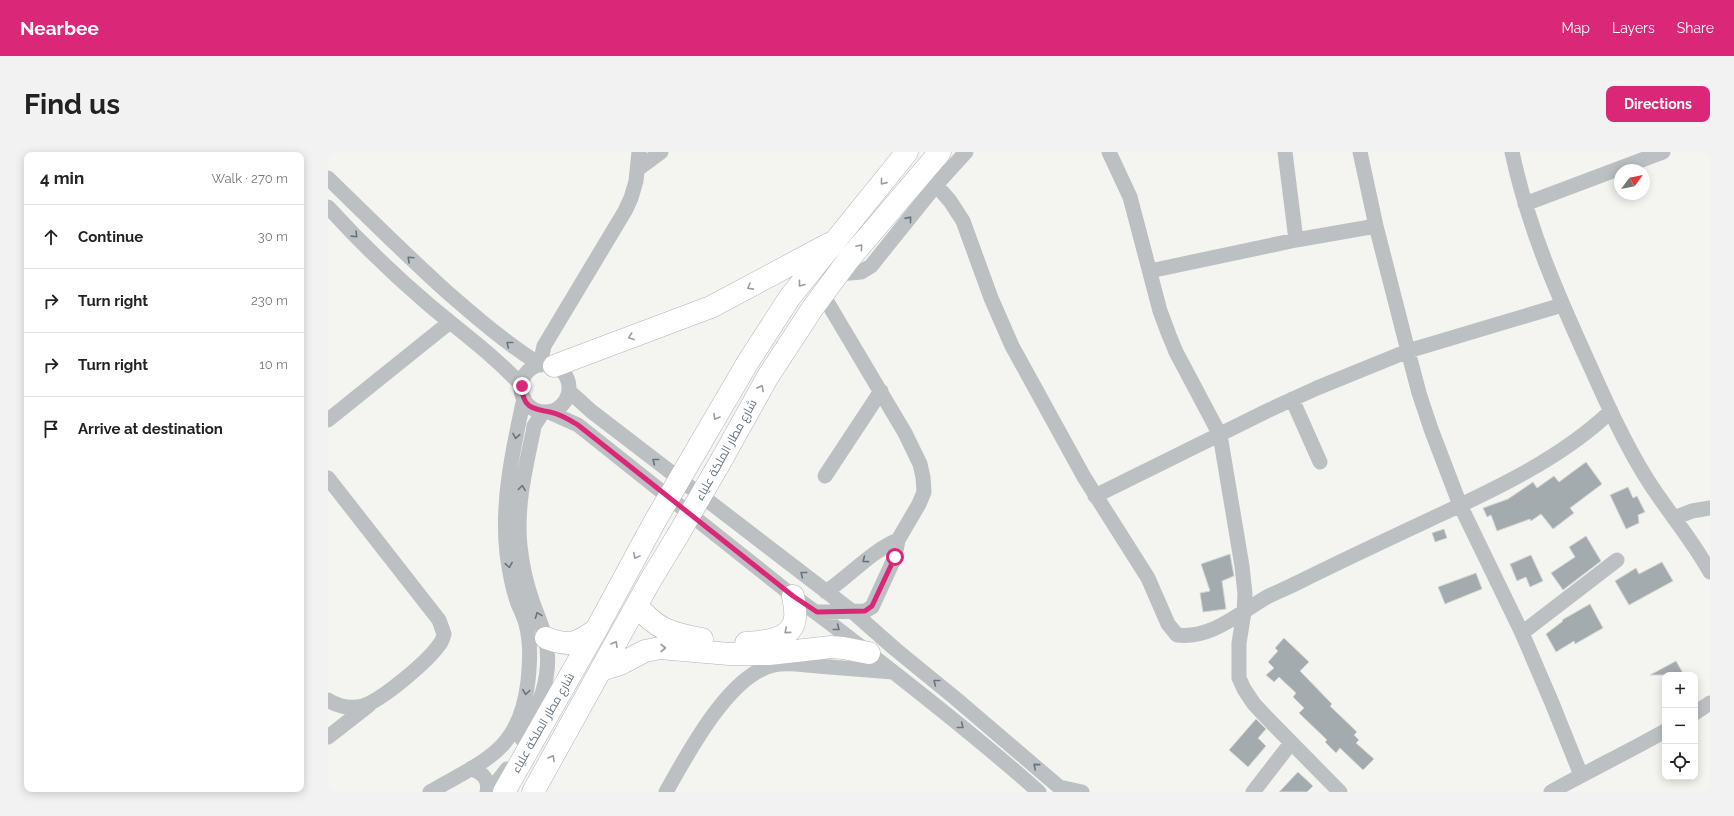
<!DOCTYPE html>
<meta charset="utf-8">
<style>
:root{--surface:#fff;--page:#f2f2f2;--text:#222;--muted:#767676;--line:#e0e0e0;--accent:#db2777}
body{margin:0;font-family:Raleway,Cairo,sans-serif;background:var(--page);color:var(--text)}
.controls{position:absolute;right:12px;bottom:12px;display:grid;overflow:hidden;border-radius:8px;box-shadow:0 2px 10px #0003}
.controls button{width:36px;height:36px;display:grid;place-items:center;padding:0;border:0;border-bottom:1px solid var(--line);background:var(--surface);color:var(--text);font:20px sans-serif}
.compass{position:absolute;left:1286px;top:12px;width:36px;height:36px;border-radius:50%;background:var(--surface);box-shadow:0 2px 10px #0003;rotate:57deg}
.stop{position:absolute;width:12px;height:12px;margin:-9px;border:3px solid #db2777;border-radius:50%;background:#fff}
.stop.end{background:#db2777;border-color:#fff;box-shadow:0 1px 4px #0008}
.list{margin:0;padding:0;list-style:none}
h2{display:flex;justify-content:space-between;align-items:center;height:52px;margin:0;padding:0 16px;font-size:17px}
h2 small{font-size:13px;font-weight:400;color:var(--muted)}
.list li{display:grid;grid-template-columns:26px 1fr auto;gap:12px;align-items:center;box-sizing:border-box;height:64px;padding:0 16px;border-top:1px solid var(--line)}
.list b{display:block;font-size:15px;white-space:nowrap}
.list em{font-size:13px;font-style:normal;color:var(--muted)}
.icon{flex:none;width:22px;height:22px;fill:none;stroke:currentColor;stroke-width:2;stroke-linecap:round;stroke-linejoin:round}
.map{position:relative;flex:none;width:1382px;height:640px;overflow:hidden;border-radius:8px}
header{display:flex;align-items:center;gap:24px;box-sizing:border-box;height:56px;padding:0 20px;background:var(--accent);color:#fff}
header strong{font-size:19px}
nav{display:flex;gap:22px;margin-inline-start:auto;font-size:14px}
.intro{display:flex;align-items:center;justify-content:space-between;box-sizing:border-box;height:96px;padding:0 24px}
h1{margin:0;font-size:28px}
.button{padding:10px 18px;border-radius:8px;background:var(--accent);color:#fff;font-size:14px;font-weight:700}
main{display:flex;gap:24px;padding:0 24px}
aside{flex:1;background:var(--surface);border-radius:8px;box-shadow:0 2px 10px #0003}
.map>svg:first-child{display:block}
.building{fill:#a4abaf;stroke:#d5d5d4}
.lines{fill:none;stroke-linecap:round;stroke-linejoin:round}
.highway-casing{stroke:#b0b3b6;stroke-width:23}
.minor{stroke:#bcc0c2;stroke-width:15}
.highway{stroke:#fff;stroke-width:22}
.highway-bridge-casing{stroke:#b0b3b6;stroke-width:23;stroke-linecap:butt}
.highway-bridge{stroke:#fff;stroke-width:22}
.oneway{stroke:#959ea5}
.oneway2{stroke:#67747e}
.route{stroke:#db2777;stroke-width:5}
.labels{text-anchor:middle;stroke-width:4;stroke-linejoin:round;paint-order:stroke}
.street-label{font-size:12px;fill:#67747e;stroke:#fff}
</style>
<header>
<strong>Nearbee</strong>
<nav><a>Map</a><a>Layers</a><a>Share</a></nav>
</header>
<div class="intro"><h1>Find us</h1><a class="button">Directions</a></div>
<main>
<aside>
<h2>4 min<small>Walk · 270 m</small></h2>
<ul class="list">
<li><svg class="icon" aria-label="ahead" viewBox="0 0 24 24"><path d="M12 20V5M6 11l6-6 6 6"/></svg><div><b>Continue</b></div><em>30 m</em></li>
<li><svg class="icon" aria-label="right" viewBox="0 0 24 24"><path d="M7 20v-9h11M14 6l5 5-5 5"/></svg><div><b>Turn right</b></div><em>230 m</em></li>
<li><svg class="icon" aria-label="right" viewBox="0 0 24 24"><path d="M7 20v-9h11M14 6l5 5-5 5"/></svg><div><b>Turn right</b></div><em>10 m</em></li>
<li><svg class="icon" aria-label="arrive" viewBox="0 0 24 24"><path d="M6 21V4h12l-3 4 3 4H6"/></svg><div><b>Arrive at destination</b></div></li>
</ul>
</aside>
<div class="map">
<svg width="1382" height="640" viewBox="0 0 1382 640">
<rect width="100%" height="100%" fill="#f4f4f1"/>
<!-- building -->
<path class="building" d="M1258,310l16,22 -32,24 4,5 -21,16 -12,-15 -10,7 -1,-2 -33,12 -6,-16 -4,2 -4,-9 25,-9 25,-17 4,6 17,-12 5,6z
M1300,335l5,11 4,-2 8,16 -7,3 1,8 -13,6 -16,-34z
M1116,377l3,9 -12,4 -3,-9z
M1258,384l15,25 -38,29 -12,-17 24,-16 -6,-10z
M902,402l4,22 -12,5 4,28 -23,3 -3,-19 10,-2 -9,-27z
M1203,403l12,26 -13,6 -4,-10 -9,4 -7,-17z
M1334,410l11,19 -44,24 -14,-24 21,-13 3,6z
M1148,421l6,16 -37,15 -7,-17z
M1262,452l13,24 -28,16 -1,-3 -18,11 -10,-18 17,-13 -1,-1z
M956,486l25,24 -9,9 32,33 -2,2 27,26 -3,3 5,5 -3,3 18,16 -11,11 -23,-22 -4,5 -11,-11 2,-2 -28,-27 5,-5 -11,-11 3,-4 -17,-16 -5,5 -8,-7 8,-7 -6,-6 10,-11 -3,-3z
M1348,509l8,14h-34z
M928,567l10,10 -8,9 8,8 -18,21 -19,-17z
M970,620l15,14 -6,6h-28z"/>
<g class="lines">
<defs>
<path id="highway" d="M226,214l157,-59 118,-63
M372,292l48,-82 42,-65 117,-145
M394,307l45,-81 45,-69 37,-50 91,-107
M309,453c18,24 36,29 65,34
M218,486c24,9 30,6 50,-8
M418,491c17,-1 47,-3 49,-25 1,-7 -1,-15 -2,-22
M273,518l19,-6 25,-13 15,-3 69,6h40l62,-7 12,1 26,5
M176,640l92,-162 59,-109
M205,640l117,-211 28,-46"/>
</defs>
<!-- highway casing -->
<use href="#highway" class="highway-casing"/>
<!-- minor -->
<path class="minor" d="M781,0l21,45 30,114 9,24 7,17 44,83 22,131 3,28 -1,18 -5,31v35l5,11 10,15 17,18 69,70
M957,0l11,88
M1032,0l16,74 32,125 11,42 12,36 29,76 62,128 30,70 29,72
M1184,0c16,76 47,146 79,216 17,38 34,76 56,111 20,32 45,60 63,93
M310,17l23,-17
M0,26c39,38 78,77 119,114 30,26 60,52 94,73
M608,33l14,16 13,20 28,77 21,48 72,131 64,101 20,46 9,11c35,4 62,-22 90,-38 10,-5 20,-9 30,-14 44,-22 89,-43 134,-64 62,-29 130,-60 180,-108
M1197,52l138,-52
M0,55c31,34 65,67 100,97 32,27 66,51 94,82
M822,119l146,-31 80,-14
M511,122l22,-2 10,-6 65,-81 30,-33
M216,212l-2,-9 2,-9 81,-135 6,-13 5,-17 3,-29
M193 236a24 24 0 1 1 48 0a24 24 0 1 1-48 0Z
M241,239l22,20 262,201 42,37 60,49 110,94
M964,247l28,63
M221,260l29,13 215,171c26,18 51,38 76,57 58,45 115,90 170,139
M0,268l122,-98
M497,324l56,-85
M0,326l111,142 5,14c-1,4 -2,8 -5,11 -12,17 -57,55 -76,61 -13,3 -24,1 -35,-6
M767,344l172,-85 50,-23 91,-37 154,-46
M1346,366l18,-7 18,-3
M498,440c25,-17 44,-40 72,-52
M489,460l48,-1 7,-4 23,-50 3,-17 21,-36 5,-12 -1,-15 -3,-13 -15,-31 -82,-138
M1194,481l95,-73
M1367,561l15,-10
M0,585l41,-32
M194,587c17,-32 32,-65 23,-102 -3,-12 -9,-25 -13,-37 -6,-17 -10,-35 -12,-54 -4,-39 5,-76 13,-114l1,-6 9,-14
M142,617c12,2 20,11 17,23
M731,635l23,5
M102,640c55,-32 90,-41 98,-111 2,-20 3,-38 -2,-57 -2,-8 -6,-15 -9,-23 -5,-15 -8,-32 -10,-47 -6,-52 6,-105 17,-156
M161,640l18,-23
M338,640c21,-37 63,-118 108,-127 14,-3 29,0 43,1 25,2 51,4 76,6
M925,640l38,-49
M1223,640c37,-21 77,-40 114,-61"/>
<!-- highway -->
<use href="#highway" class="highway"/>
<defs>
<path id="highway-bridge" d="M327,369l45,-77
M350,383l44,-76"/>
</defs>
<!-- highway-bridge casing -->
<use href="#highway-bridge" class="highway-bridge-casing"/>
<!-- highway-bridge -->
<use href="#highway-bridge" class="highway-bridge"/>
</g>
<!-- one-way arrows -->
<defs><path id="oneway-chevron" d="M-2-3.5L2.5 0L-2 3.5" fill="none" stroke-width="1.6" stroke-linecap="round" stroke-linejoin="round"/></defs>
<g class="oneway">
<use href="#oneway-chevron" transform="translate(555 30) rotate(129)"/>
<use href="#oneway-chevron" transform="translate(532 95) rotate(-50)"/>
<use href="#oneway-chevron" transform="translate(473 132) rotate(128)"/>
<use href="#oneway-chevron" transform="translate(422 135) rotate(151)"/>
<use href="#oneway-chevron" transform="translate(303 185) rotate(160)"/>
<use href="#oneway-chevron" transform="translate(433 236) rotate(-61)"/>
<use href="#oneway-chevron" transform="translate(388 265) rotate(120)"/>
<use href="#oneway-chevron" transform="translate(308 404) rotate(118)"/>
<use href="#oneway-chevron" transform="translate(459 479) rotate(140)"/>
<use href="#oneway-chevron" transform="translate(287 492) rotate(-61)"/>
<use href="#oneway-chevron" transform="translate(335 496)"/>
<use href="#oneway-chevron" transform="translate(224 606) rotate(-61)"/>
</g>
<g class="oneway2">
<use href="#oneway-chevron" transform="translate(581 67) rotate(-51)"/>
<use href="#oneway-chevron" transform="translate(27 83) rotate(44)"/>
<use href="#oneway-chevron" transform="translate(82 107) rotate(-137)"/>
<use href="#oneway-chevron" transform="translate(181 192) rotate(-141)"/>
<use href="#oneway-chevron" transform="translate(188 284) rotate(100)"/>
<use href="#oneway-chevron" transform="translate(327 309) rotate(-142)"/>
<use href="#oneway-chevron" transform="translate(194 336) rotate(-82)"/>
<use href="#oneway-chevron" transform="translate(537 408) rotate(143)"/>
<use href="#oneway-chevron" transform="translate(181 413) rotate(81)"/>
<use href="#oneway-chevron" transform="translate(475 422) rotate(-142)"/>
<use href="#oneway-chevron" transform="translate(210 463) rotate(-111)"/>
<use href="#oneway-chevron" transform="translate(509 476) rotate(38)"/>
<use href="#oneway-chevron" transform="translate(608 530) rotate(-141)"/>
<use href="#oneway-chevron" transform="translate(198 540) rotate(98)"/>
<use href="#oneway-chevron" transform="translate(633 574) rotate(39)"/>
<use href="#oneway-chevron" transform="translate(708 614) rotate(-139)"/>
</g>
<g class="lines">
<!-- route -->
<path class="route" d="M194,234c0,21 10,23 28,26 10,2 20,8 28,13l215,171 24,16 48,-1 7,-5 23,-49"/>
</g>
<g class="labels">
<!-- street labels -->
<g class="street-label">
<text transform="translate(398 298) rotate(-61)" y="4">شارع مطار الملكة علياء</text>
<text transform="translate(215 571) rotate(-60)" y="4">شارع مطار الملكة علياء</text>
</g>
</g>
</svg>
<div class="controls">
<button>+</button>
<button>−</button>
<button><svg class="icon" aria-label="locate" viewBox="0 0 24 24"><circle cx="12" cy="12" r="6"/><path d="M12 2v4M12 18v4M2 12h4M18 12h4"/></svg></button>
</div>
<svg class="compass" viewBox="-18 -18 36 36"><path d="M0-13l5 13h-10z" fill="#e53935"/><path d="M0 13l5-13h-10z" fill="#767676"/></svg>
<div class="stop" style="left:567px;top:405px"></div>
<div class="stop end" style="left:194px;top:234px"></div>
</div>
</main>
